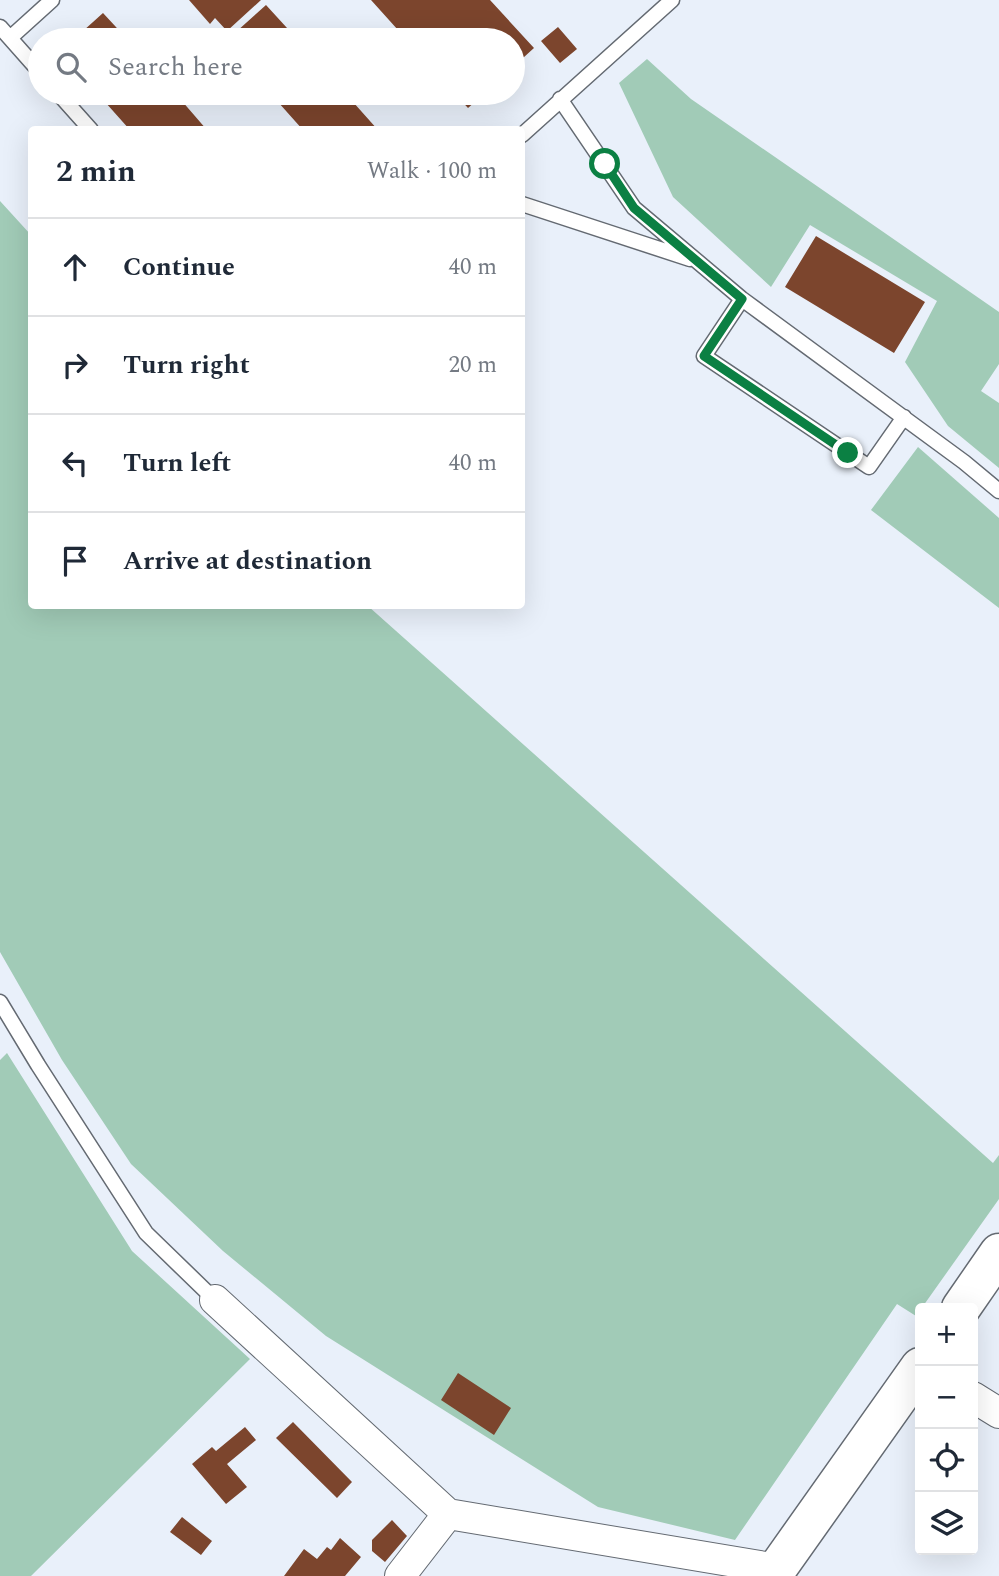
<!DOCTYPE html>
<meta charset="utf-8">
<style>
:root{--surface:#fff;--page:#f6f6f7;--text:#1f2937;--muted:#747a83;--line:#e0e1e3}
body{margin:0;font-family:Spectral,serif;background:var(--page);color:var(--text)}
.controls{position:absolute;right:21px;bottom:21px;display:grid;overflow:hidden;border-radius:7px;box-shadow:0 7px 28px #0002}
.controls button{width:63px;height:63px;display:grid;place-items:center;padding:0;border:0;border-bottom:2px solid var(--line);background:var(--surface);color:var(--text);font:35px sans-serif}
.stop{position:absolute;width:21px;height:21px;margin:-16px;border:5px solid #0b8043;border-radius:50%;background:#fff}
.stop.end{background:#0b8043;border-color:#fff;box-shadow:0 2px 7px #0008}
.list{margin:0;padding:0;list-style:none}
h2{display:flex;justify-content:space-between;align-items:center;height:91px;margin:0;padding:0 28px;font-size:30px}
h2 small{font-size:23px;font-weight:400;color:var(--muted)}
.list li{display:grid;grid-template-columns:46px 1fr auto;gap:21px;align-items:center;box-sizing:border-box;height:98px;padding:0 28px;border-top:2px solid var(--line)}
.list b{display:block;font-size:26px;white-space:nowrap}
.list em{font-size:23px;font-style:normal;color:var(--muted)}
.icon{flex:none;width:38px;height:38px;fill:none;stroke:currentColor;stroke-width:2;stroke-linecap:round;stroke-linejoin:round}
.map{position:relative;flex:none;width:999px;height:1576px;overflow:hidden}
.search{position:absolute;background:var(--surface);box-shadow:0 7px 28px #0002;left:28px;top:28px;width:497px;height:77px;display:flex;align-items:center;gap:18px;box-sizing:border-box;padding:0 24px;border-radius:38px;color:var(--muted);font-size:26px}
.panel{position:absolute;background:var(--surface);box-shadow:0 7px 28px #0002;left:28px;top:126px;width:497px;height:483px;border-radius:7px}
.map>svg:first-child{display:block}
.green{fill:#a1cbb7}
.building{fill:#7c452d}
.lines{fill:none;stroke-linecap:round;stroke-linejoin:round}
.lane-casing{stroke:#646a72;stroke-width:17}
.street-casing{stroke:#646a72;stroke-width:32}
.secondary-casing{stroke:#646a72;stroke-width:41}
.lane{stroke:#fff;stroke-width:14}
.street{stroke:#fff;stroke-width:30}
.secondary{stroke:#fff;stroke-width:38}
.route{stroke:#0b8043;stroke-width:9}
</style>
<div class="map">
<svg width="999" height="1576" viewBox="0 0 999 1576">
<rect width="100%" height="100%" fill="#e9f0fa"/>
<!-- green -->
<path class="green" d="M647,59l44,40 308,213v52l-18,27 18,12v65l-51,-42 -43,-64 32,-61 -127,-76 -39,62 -98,-90 -54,-114z
M0,201l31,34 1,371h336l625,557 6,-8v44l-83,117 -19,-12 -162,236 -137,-33 -272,-171 -103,-85 -92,-87 -69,-104 -62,-108z
M918,447l81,71v90l-128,-98z
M7,1053l125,198 118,108 -219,217h-31v-516z"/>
<!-- building -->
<path class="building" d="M189,0h72l-34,31 -12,-13 -5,6z
M371,0h119l44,48 -21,19v-27h-106z
M266,5l32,35h-71z
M103,13l25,27h-55z
M558,27l19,22 -17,14 -19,-22z
M97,93h78l32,37h-77z
M270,93h75l33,37h-75z
M454,93h31l-17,15z
M816,236l109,66 -31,51 -109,-66z
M458,1373l53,35 -17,27 -53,-35z
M293,1422l59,60 -15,16 -61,-60z
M245,1427l11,13 -29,24 20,23 -21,17 -34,-40 20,-17 4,4z
M182,1517l30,24 -11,14 -31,-23z
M392,1520l15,16 -22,26 -13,-11v-11z
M340,1538l21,19 -16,19h-61l20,-27 13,10 10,-12 4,3z"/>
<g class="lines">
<defs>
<path id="lane" d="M0,27l40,45
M10,38l42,-38
M58,93l33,37
M560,99l74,109 108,91 222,163 35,29
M522,135l150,-135
M522,204l168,55
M742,299l-38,57 165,111 35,-50
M0,1002l38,63 108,168 69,67"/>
<path id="street" d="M215,1300l233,214 329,55
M973,1397l26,16
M400,1576l48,-62"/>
<path id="secondary" d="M961,1308l38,-55
M772,1576l148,-209"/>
</defs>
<!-- lane casing -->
<use href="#lane" class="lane-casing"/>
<!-- street casing -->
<use href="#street" class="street-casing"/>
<!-- secondary casing -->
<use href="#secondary" class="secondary-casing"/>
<!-- lane -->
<use href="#lane" class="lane"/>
<!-- street -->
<use href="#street" class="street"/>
<!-- secondary -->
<use href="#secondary" class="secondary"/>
</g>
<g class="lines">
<!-- route -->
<path class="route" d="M605,164l29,44 108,91 -38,57 144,97"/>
</g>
</svg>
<div class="controls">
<button>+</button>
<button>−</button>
<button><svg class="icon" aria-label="locate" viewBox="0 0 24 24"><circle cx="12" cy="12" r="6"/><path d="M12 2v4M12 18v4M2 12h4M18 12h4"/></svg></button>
<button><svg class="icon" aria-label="layers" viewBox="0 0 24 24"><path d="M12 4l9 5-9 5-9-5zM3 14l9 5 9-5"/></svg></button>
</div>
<div class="stop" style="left:605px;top:164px"></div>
<div class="stop end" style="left:848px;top:453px"></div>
<div class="search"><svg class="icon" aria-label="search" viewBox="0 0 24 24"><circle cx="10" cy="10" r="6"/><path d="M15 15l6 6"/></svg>Search here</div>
<section class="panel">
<h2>2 min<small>Walk · 100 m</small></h2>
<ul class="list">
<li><svg class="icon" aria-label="ahead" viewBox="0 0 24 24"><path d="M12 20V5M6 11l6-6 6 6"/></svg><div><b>Continue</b></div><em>40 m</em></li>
<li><svg class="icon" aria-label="right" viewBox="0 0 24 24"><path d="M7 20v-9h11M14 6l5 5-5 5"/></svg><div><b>Turn right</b></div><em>20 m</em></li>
<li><svg class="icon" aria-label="left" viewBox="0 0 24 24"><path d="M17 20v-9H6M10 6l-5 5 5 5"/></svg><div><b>Turn left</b></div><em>40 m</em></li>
<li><svg class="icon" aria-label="arrive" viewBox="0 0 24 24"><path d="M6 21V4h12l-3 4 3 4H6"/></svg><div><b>Arrive at destination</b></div></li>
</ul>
</section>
</div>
